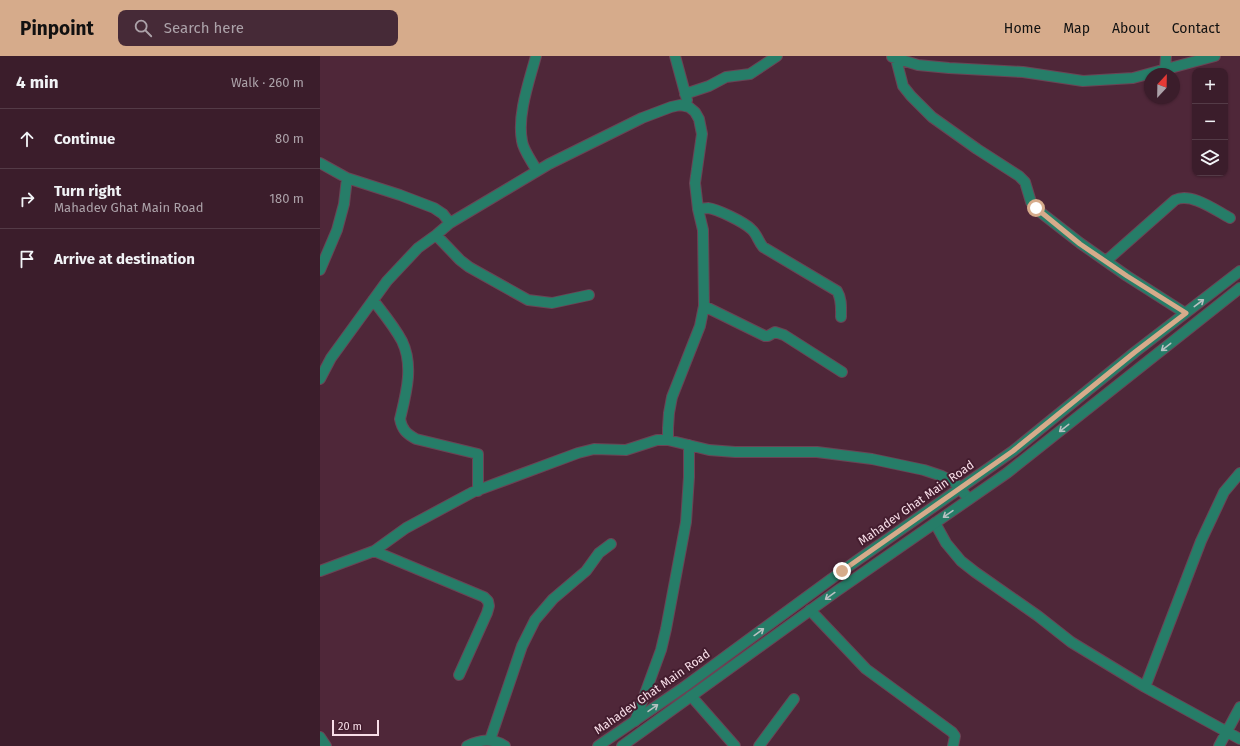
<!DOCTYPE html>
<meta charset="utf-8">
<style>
:root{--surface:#3b1d2b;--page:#462a37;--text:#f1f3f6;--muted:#aca2a9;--line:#543b47;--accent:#d6ab8b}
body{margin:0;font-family:"Fira Sans",sans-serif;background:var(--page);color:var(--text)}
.controls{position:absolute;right:12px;top:12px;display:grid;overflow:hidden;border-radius:8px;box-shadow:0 1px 3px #0004}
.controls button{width:36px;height:36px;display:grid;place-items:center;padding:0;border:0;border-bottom:1px solid var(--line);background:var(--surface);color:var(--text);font:20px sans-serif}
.compass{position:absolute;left:824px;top:12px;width:36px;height:36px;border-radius:50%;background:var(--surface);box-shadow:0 1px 3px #0004;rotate:22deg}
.scale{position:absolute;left:12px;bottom:10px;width:47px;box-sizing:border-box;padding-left:4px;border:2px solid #f8dee8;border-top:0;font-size:11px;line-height:14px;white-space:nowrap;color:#f8dee8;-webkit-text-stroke:3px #441d2f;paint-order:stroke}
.stop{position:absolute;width:12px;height:12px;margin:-9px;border:3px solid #d6ab8b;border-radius:50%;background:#fff}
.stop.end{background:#d6ab8b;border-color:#fff;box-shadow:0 1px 4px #0008}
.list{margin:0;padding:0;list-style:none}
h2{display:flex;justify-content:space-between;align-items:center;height:52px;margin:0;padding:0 16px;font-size:17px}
h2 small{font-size:13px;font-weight:400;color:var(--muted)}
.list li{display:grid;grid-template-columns:26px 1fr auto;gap:12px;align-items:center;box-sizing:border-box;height:60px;padding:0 16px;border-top:1px solid var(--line)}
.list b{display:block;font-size:15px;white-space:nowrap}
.list p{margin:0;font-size:13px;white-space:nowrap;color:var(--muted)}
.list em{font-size:13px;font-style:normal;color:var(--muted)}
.icon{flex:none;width:22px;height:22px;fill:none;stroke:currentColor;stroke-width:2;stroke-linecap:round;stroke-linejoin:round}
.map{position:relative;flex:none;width:920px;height:690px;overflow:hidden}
header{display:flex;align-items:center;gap:24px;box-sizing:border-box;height:56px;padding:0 20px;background:var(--accent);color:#111}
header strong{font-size:19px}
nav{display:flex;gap:22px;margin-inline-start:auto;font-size:14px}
.search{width:280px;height:36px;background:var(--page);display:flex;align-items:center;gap:10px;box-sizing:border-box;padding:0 14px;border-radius:8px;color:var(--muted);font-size:15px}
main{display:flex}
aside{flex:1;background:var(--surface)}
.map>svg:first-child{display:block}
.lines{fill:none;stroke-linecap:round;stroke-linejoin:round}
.minor-casing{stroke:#6a4455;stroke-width:12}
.tertiary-casing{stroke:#6a4455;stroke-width:12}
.minor{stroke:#267d68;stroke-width:10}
.tertiary{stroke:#267d68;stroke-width:10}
.oneway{stroke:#b9c1c2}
.route{stroke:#d6ab8b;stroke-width:5}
.labels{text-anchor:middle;stroke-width:4;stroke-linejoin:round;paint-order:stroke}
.street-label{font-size:12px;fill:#f8dee8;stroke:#441d2f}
</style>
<header>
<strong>Pinpoint</strong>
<div class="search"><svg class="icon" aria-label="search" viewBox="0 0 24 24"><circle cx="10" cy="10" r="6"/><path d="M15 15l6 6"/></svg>Search here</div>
<nav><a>Home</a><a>Map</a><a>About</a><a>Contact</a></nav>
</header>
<main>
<aside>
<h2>4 min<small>Walk · 260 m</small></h2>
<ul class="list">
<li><svg class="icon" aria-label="ahead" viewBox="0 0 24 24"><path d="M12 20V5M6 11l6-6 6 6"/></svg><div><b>Continue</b></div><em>80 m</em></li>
<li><svg class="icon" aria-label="right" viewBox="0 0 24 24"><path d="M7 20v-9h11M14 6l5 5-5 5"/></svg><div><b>Turn right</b><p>Mahadev Ghat Main Road</p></div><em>180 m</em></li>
<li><svg class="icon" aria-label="arrive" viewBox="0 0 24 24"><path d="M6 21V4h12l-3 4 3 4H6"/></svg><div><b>Arrive at destination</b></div></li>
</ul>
</aside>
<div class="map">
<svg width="920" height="690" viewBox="0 0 920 690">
<rect width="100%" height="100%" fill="#4f2739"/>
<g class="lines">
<defs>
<path id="minor" d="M216,0c-7,26 -19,59 -14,85 1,9 11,22 15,30
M355,0l12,44
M572,1l26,8 31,3 74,4 60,9 50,-3 82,-22
M576,3l7,27 8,10 21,21 45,32 42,27 6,6 6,20 4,6 45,35 47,33 58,37
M845,13l1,-13
M365,38l24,-8 17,-9 24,-3 27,-18
M0,107l27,15 53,17 34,13 9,6 7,9 -14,12 -18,13 -31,33 -56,77 -11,21
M378,153c3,0 7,-1 10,-1 9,1 36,14 43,21 6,5 7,12 12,18l74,44c5,8 4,17 4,26
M130,167l99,-59 93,-46 29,-11 9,-2 9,2 6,5 4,7 3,15 -7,49 3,26 5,21 1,76 -4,20 -28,71 -3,16 -1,15v12
M116,179l24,25 9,7 59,33 24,3 37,-8
M786,205l69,-61c16,-8 40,10 55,18
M0,214l17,-40 7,-26 3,-26
M53,244c10,13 21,26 29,41 12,25 4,53 -2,78 2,11 7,15 16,20l62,15v37
M384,250l61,30h3l7,-4 9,3 58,37
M615,467l11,20 15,18 14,11 63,44 33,26 74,45 95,52
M54,495l110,46 4,4 1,5 -2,7 -28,62
M0,515l54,-20 32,-23 67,-36 105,-39 16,-4 32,1 31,-10h11l41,10 26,2h82l55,7 52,11 18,6 12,6 15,17
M490,554l56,59 86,63 3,4 -2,10
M825,631l56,-146 23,-49 16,-19
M371,640l44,50
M315,665l26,-71 5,-21 20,-107 3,-45v-32
M0,681l6,9
M170,684l32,-94 13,-26 18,-21 33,-28 13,-18 12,-9
M147,690c14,-7 25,-8 38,0
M439,690l35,-47
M899,690l21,-39"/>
<path id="tertiary" d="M278,690l86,-59 158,-116 171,-120 122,-99 105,-81
M302,690l215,-155 170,-118 233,-185"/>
</defs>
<!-- minor casing -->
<use href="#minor" class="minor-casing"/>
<!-- tertiary casing -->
<use href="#tertiary" class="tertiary-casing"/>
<!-- minor -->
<use href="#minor" class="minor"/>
<!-- tertiary -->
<use href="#tertiary" class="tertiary"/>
</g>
<!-- one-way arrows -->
<defs><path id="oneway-shaft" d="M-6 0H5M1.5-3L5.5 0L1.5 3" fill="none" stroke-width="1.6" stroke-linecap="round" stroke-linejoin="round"/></defs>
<g class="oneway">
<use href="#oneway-shaft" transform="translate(879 247) rotate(-37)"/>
<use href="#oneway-shaft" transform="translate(846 291) rotate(142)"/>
<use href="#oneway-shaft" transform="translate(744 372) rotate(142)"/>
<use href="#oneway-shaft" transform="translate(628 458) rotate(145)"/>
<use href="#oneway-shaft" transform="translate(510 540) rotate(144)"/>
<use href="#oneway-shaft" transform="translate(439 576) rotate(-36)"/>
<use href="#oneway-shaft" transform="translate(333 652) rotate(-35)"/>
</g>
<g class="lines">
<!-- route -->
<path class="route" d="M522,515l171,-120 122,-99 51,-39 -59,-37 -47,-32 -44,-36"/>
</g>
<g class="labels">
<!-- street labels -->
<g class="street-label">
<text transform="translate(596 447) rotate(-35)" y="4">Mahadev Ghat Main Road</text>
<text transform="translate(332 636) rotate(-35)" y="4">Mahadev Ghat Main Road</text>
</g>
</g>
</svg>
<div class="controls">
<button>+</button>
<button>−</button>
<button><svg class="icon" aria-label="layers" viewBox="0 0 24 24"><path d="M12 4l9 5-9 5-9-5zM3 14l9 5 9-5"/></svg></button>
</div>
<svg class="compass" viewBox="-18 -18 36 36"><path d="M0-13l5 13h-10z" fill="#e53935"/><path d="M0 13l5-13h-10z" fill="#aca2a9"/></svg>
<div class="scale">20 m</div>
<div class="stop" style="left:716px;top:152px"></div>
<div class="stop end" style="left:522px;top:515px"></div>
</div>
</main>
